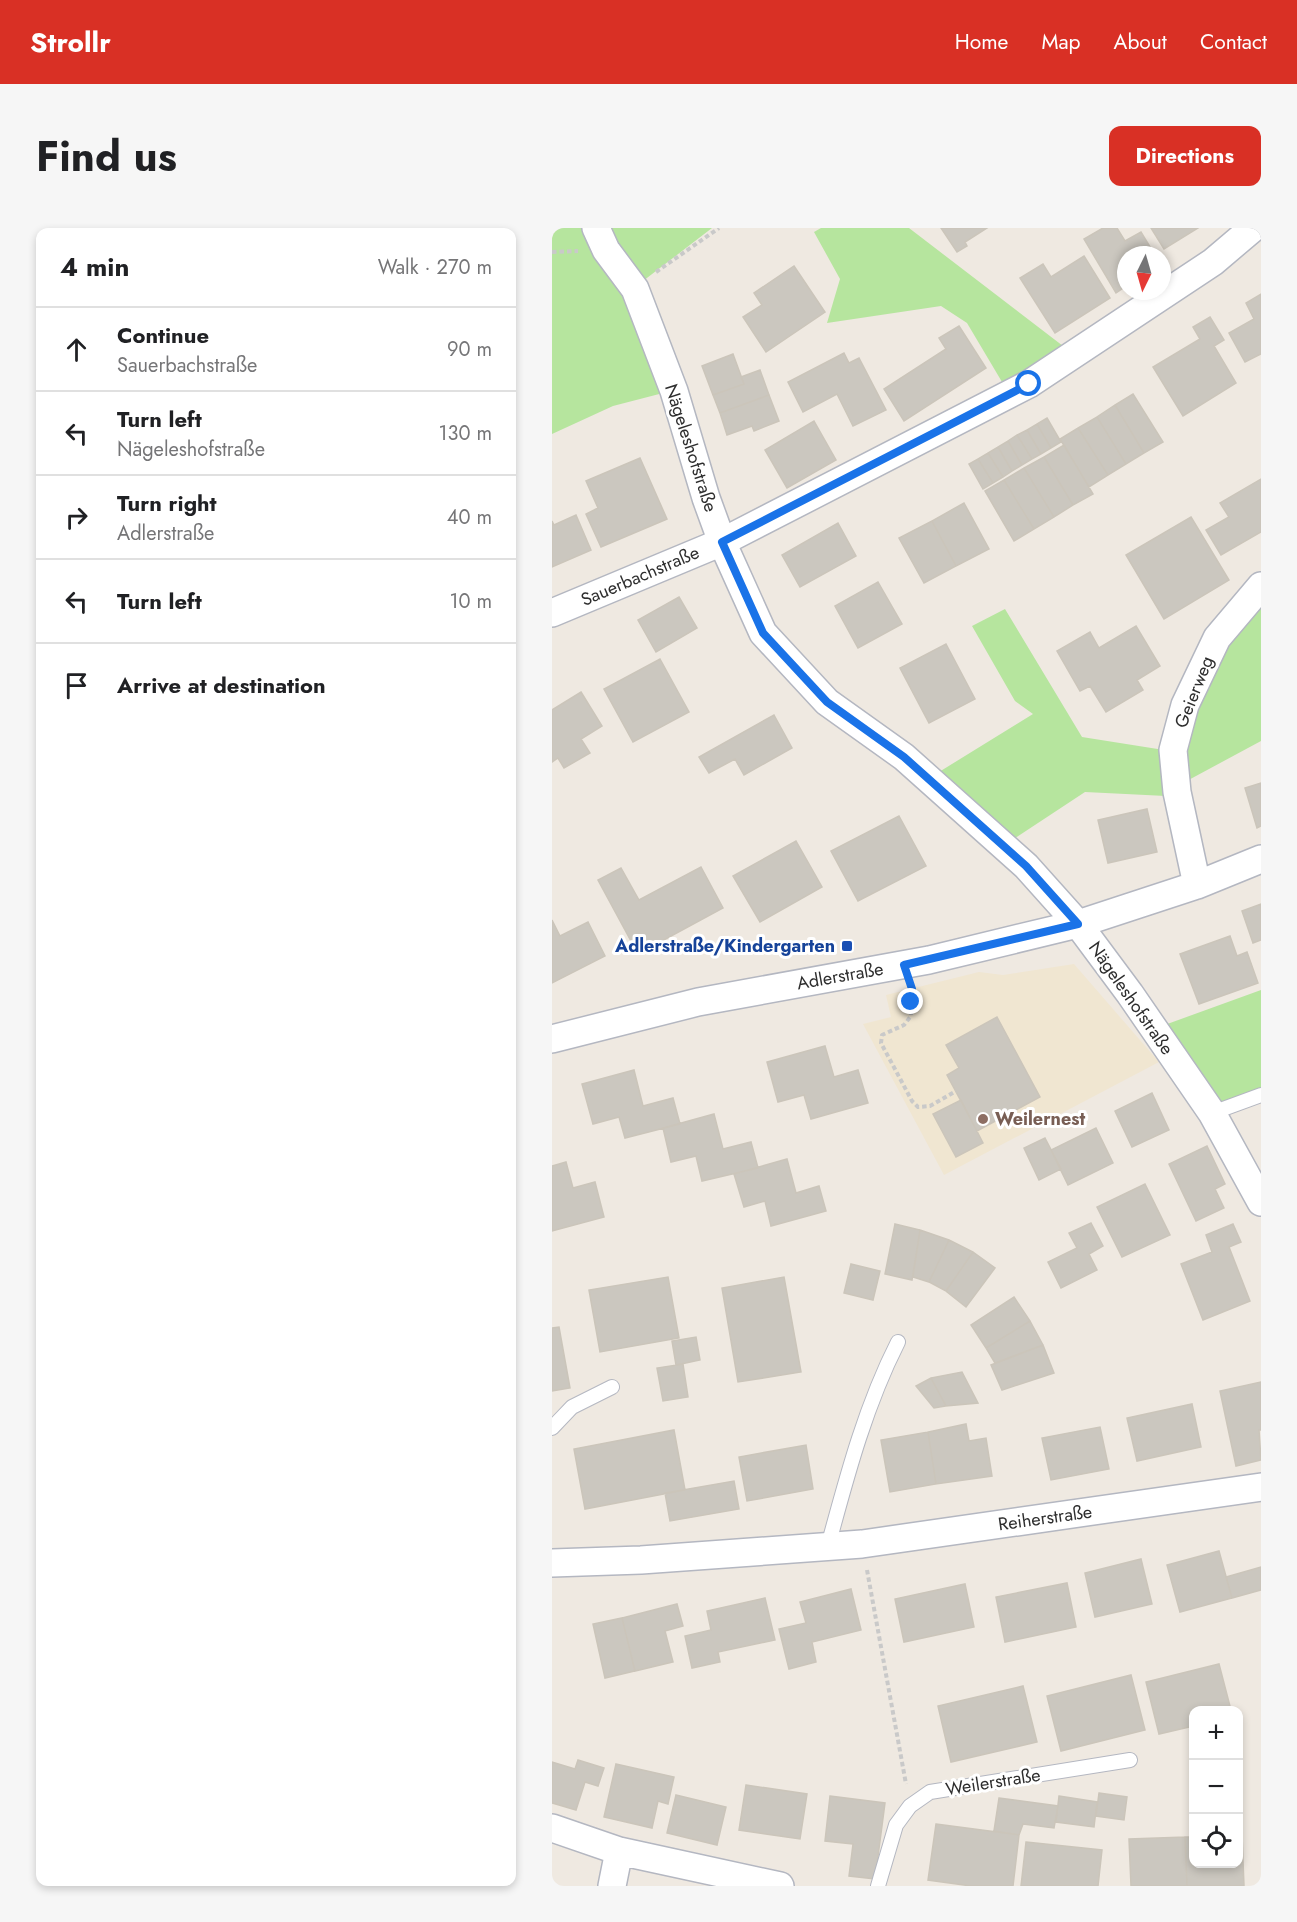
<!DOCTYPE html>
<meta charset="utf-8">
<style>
:root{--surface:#fff;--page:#f6f6f6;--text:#202124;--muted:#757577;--line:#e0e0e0;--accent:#d93025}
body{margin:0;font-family:Jost,sans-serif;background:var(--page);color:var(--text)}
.controls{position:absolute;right:18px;bottom:18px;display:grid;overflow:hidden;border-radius:12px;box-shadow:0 3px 9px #0003}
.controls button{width:54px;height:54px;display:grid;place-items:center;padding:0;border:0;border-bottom:2px solid var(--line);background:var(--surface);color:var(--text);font:30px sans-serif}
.compass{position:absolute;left:565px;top:18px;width:54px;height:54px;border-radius:50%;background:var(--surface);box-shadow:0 3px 9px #0003;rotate:185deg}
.stop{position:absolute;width:18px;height:18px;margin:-14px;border:4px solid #1a73e8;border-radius:50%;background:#fff}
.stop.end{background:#1a73e8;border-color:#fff;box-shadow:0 2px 6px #0008}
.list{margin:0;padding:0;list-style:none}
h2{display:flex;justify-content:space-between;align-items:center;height:78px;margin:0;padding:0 24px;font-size:26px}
h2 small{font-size:20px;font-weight:400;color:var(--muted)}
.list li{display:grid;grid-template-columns:39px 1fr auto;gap:18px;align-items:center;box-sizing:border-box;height:84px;padding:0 24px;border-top:2px solid var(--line)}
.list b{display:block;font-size:22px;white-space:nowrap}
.list p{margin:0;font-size:20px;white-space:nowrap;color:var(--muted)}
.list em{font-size:20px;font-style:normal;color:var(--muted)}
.icon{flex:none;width:33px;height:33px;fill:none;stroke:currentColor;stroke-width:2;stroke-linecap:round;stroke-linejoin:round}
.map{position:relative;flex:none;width:709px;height:1658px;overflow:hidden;border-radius:12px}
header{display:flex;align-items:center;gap:36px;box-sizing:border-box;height:84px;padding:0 30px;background:var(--accent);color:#fff}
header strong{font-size:28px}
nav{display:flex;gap:33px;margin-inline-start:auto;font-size:21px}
.intro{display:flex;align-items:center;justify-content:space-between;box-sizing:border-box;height:144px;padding:0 36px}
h1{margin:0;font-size:42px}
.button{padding:15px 27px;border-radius:12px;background:var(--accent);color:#fff;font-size:21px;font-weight:700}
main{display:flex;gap:36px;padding:0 36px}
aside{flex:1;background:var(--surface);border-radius:12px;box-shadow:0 3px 9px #0003}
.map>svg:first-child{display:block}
.education{fill:#f0e6d1}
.green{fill:#b6e59e}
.building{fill:#cbc7bf;stroke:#cbc5ba;stroke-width:1.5}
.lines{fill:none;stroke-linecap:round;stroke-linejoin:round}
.lane-casing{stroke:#b4b7c1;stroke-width:16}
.street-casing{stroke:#b4b7c1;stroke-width:30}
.path{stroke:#c9c9c9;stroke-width:4;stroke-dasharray:4.5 3;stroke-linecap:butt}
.lane{stroke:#fff;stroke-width:14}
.street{stroke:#fff;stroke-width:27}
.route{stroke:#1a73e8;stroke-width:8}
.transit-dot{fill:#1a4fb4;stroke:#fff;stroke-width:2}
.education-dot{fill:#8d6e63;stroke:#fff;stroke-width:2}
.labels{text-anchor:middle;stroke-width:6;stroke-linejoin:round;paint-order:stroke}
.street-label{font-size:18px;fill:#2e2e2e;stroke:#fff}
.transit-label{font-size:18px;font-weight:bold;fill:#164399;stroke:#fff;text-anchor:end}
.education-label{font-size:18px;font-weight:bold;fill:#785e54;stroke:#fff;text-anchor:start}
</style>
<header>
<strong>Strollr</strong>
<nav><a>Home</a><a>Map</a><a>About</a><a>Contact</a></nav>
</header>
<div class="intro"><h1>Find us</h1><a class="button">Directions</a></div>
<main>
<aside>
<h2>4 min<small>Walk · 270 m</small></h2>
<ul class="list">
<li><svg class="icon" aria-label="ahead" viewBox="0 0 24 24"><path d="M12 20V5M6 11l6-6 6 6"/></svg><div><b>Continue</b><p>Sauerbachstraße</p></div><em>90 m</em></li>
<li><svg class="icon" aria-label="left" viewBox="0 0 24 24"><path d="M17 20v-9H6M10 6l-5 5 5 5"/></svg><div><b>Turn left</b><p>Nägeleshofstraße</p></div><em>130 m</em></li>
<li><svg class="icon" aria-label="right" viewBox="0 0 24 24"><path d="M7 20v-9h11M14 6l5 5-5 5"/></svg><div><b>Turn right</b><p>Adlerstraße</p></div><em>40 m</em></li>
<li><svg class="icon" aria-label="left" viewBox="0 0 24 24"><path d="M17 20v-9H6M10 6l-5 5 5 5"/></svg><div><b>Turn left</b></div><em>10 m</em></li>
<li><svg class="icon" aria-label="arrive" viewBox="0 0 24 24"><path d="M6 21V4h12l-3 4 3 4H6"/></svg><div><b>Arrive at destination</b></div></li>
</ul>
</aside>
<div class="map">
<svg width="709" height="1658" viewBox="0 0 709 1658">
<rect width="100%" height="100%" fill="#efe9e1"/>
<!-- education -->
<path class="education" d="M522,736l85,98 -215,113 -81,-151 28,-7 -5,-22 93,-23 24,3z"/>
<!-- green -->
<path class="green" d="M0,0h34l42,64 39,100 -54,14 -61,28z
M44,0h116l-69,53z
M269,0h88l154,118 -58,41 -38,-64 -26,-17 -114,17 13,-44 -26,-47z
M709,369v144l-78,42 8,-79 33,-63z
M453,381l77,128 82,13 2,46 -81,-4 -76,50 -70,-70 94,-58 -18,-13 -43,-75z
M709,762v98l-47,19 -55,-80z"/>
<!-- building -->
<path class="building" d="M389,0h46l-22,14 2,4 -10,6z
M551,0h14l8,13 16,-9 14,23h-29v31l-10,7 -32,-54z
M599,0h47l-34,21z
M532,28l26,42 -55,35 -35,-55 23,-14 8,13z
M242,38l31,46 -59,40 -23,-35 19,-12 -8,-12z
M709,66v60l-16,8 -16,-29 25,-14 -8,-16z
M658,89l14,23 -10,6 22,37 -53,33 -30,-49 47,-28 -7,-12z
M407,98l27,42 -82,53 -20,-32 62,-40 -7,-11z
M292,125l5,10 10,-5 27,52 -33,16 -16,-32 -34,18 -15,-30z
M181,126l11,30 -31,11 -11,-29z
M208,142l9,25 -49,18 -7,-18 31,-11 -3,-7z
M581,166l30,48 -19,11 -29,-48z
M217,167l10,26 -25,10 -2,-5 -25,9 -7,-22z
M563,177l29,48 -18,11 -29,-47z
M545,189l29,47 -18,11 -30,-47z
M495,190l14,24 -10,6 -14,-24z
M262,193l22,39 -49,28 -22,-38z
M485,196l14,24 -10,6 -14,-24z
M526,200l30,47 -19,12 -29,-48z
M475,202l14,24 -9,5 -15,-24z
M465,207l15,24 -10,6 -14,-24z
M456,213l14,24 -10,6 -14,-24z
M512,217l29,49 -20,11 -29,-48z
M446,219l14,24 -9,6 -15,-24z
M436,225l15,24 -10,6 -15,-24z
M492,229l29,48 -19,12 -30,-49z
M88,230l27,61 -66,28 -15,-33 12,-6 -12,-27z
M426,231l15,24 -10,6 -14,-25z
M472,240l30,49 -20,12 -30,-49z
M709,251v53l-40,23 -15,-25 23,-13 -9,-14z
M452,252l30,49 -20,12 -29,-50z
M412,275l25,46 -33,17 -24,-45z
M24,287l15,35 -39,17v-46l2,4z
M639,289l38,63 -65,39 -38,-64z
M380,293l24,45 -32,17 -25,-45z
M286,295l18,33 -56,31 -18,-32z
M326,354l24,42 -44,24 -23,-42z
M127,369l18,31 -41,24 -18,-32z
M584,398l24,40 -23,14 6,10 -37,22 -16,-26 -10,5 -23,-40 33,-19 9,16z
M394,416l29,55 -46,24 -29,-55z
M108,431l29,53 -56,30 -29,-53z
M29,464l21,34 -21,13 9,14 -26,15 -6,-10 -6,4v-52z
M222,487l18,33 -48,27 -9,-16 -26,14 -10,-16z
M709,555v43l-4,2 -12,-40z
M595,581l10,43 -49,11 -10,-43z
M347,588l27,50 -68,35 -27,-50z
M244,613l26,46 -62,35 -27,-46z
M149,639l22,41 -85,46 -40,-74 23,-12 18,32z
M709,676v36l-8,3 -11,-32z
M0,692l8,16 28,-14 17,34 -53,27z
M678,708l7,20 10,-4 11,31 -59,21 -19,-50z
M445,789l43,80 -63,34 -30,-56 12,-7 -13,-23z
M273,818l9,31 24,-7 10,33 -57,16 -7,-24 -26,7 -11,-40z
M82,842l9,36 30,-8 7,26 -55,14 -6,-21 -26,7 -11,-40z
M600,865l17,37 -37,17 -17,-36z
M409,872l22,43 -27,14 -23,-43z
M162,886l9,35 28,-7 7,26 -56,13 -6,-25 -25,6 -8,-34z
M544,900l17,35 -45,22 -17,-35z
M493,910l16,31 -22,11 -15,-32z
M655,918l18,38 -10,5 9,19 -28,13 -27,-57z
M235,931l9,34 23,-7 7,25 -55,15 -6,-25 -21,6 -10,-33z
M14,934l7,26 22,-6 9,35 -52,14v-65z
M593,956l25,51 -48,22 -25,-50z
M539,995l12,23 -14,8 8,16 -36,18 -13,-26 29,-14 -8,-15z
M343,996l25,6 -8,50 -27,-6z
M681,996l8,18 -12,5 21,54 -47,19 -22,-56 31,-12 -6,-17z
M368,1002l29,10 -20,42 -16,-5z
M397,1012l24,12 -27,39 -17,-9z
M421,1024l22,16 -29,39 -20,-16z
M299,1036l29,7 -7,29 -29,-7z
M116,1049l11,61 -79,14 -11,-62z
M232,1049l17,95 -63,10 -16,-94z
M462,1069l16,24 -44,27 -15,-23z
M478,1093l13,24 -48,18 -9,-15z
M7,1099l11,61 -18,3v-63z
M144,1109l4,23 -24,5 -4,-24z
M491,1117l11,28 -52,17 -11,-25z
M131,1136l5,33 -25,4 -6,-33z
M410,1144l16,31 -32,3 -15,-28z
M379,1150l15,28 -12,2 -18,-22z
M709,1154v48h-2l2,30 -25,6 -16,-75z
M640,1176l9,43 -64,14 -10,-43z
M414,1196l3,17 17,-3 6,38 -56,8 -8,-52z
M548,1199l9,42 -58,11 -9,-42z
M122,1202l11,60 -100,19 -11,-60z
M376,1204l8,52 -46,8 -9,-52z
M254,1217l7,44 -66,12 -8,-44z
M182,1253l5,28 -69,12 -5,-28z
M667,1323l13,47 -52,14 -13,-47z
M589,1331l11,45 -57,13 -10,-44z
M709,1339v23l-29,8 -6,-21z
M515,1355l9,44 -71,15 -9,-45z
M413,1356l9,43 -70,15 -9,-43z
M299,1361l10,41 -49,12 4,20 -27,7 -10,-40 27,-6 -6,-21z
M213,1370l10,42 -57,12 2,10 -28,6 -7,-32 26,-6 -4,-19z
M125,1376l6,22 -18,5 8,31 -38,9 -13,-53z
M70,1390l13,53 -30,7 -12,-54z
M667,1436l12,46h-37v16l-35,8 -13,-52z
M579,1447l14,55 -84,21 -14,-55z
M471,1458l14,56 -86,20 -13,-56z
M26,1532l26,8 -6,18 -13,-4 -9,28 -24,-7v-41l23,7z
M64,1536l58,13 -6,27 -10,-3 -6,27 -48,-11z
M194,1557l61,9 -7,45 -61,-9z
M547,1565l28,4 -3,23 -28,-4z
M124,1567l50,12 -9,38 -50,-12z
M278,1568l55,7 -10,76 -26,-3 4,-32 -28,-3z
M507,1568l38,6 -3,25 -38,-5z
M447,1570l59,8 -4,22 -31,-4 -4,11 -25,-4z
M384,1596l83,11 -6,51h-42l-43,-6z
M686,1607h4l2,51h-57l-2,-49h9v27h44z
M633,1609l2,49h-56l-2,-47z
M474,1614l76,8 -4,36h-77z"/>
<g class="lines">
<defs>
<path id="lane" d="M660,885l49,-18
M0,1200l20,-21 40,-20
M276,1318c19,-70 37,-139 70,-204
M326,1658l18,-61 14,-19 20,-14 200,-32"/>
<path id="street" d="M44,0l10,22 29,39 39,102 32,107 16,44 41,91 64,69 77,55 122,109 52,58 52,70 82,119 49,89
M0,385l170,-71 307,-158 184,-122 40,-34
M645,657l-20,-93 -4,-42 12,-45 32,-67 44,-52
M0,811l146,-37 231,-42 149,-36 119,-39 64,-26
M0,1335l89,-3 221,-16 399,-57
M0,1600l67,23 161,35
M60,1658l7,-35"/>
</defs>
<!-- lane casing -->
<use href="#lane" class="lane-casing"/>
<!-- street casing -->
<use href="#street" class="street-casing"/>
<!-- path -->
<path class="path" d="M0,24l26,-1
M104,44l63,-44
M359,760v28l-7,9 -22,10 -1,8 31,58 6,6 12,-1 26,-15
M315,1342l39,214"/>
<!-- lane -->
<use href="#lane" class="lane"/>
<!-- street -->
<use href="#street" class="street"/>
</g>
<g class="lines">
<!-- route -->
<path class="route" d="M359,774l1,-13 -8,-24 174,-41 -52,-58 -122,-109 -77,-55 -64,-69 -41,-91 307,-158"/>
</g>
<!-- markers -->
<rect class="transit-dot" x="289" y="712" width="12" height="12" rx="3"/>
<circle class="education-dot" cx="431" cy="891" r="6"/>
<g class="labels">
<!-- street labels -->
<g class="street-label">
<text transform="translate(139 220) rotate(72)" y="6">Nägeleshofstraße</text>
<text transform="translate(88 348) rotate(-23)" y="6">Sauerbachstraße</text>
<text transform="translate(642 464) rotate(-68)" y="6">Geierweg</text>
<text transform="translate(288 748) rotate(-10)" y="6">Adlerstraße</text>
<text transform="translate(579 770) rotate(55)" y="6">Nägeleshofstraße</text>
<text transform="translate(493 1290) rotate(-8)" y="6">Reiherstraße</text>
<text transform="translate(441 1554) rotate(-9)" y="6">Weilerstraße</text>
</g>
<!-- transit labels -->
<g class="transit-label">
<text x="283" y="724">Adlerstraße/Kindergarten</text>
</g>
<!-- education labels -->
<g class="education-label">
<text x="443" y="897">Weilernest</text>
</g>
</g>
</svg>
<div class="controls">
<button>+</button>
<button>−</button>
<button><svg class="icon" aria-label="locate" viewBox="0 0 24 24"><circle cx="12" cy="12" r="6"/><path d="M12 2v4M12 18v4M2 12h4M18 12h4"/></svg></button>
</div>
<svg class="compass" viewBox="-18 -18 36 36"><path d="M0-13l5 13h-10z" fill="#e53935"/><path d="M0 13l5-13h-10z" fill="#757577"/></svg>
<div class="stop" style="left:477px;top:156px"></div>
<div class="stop end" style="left:359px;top:774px"></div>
</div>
</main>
